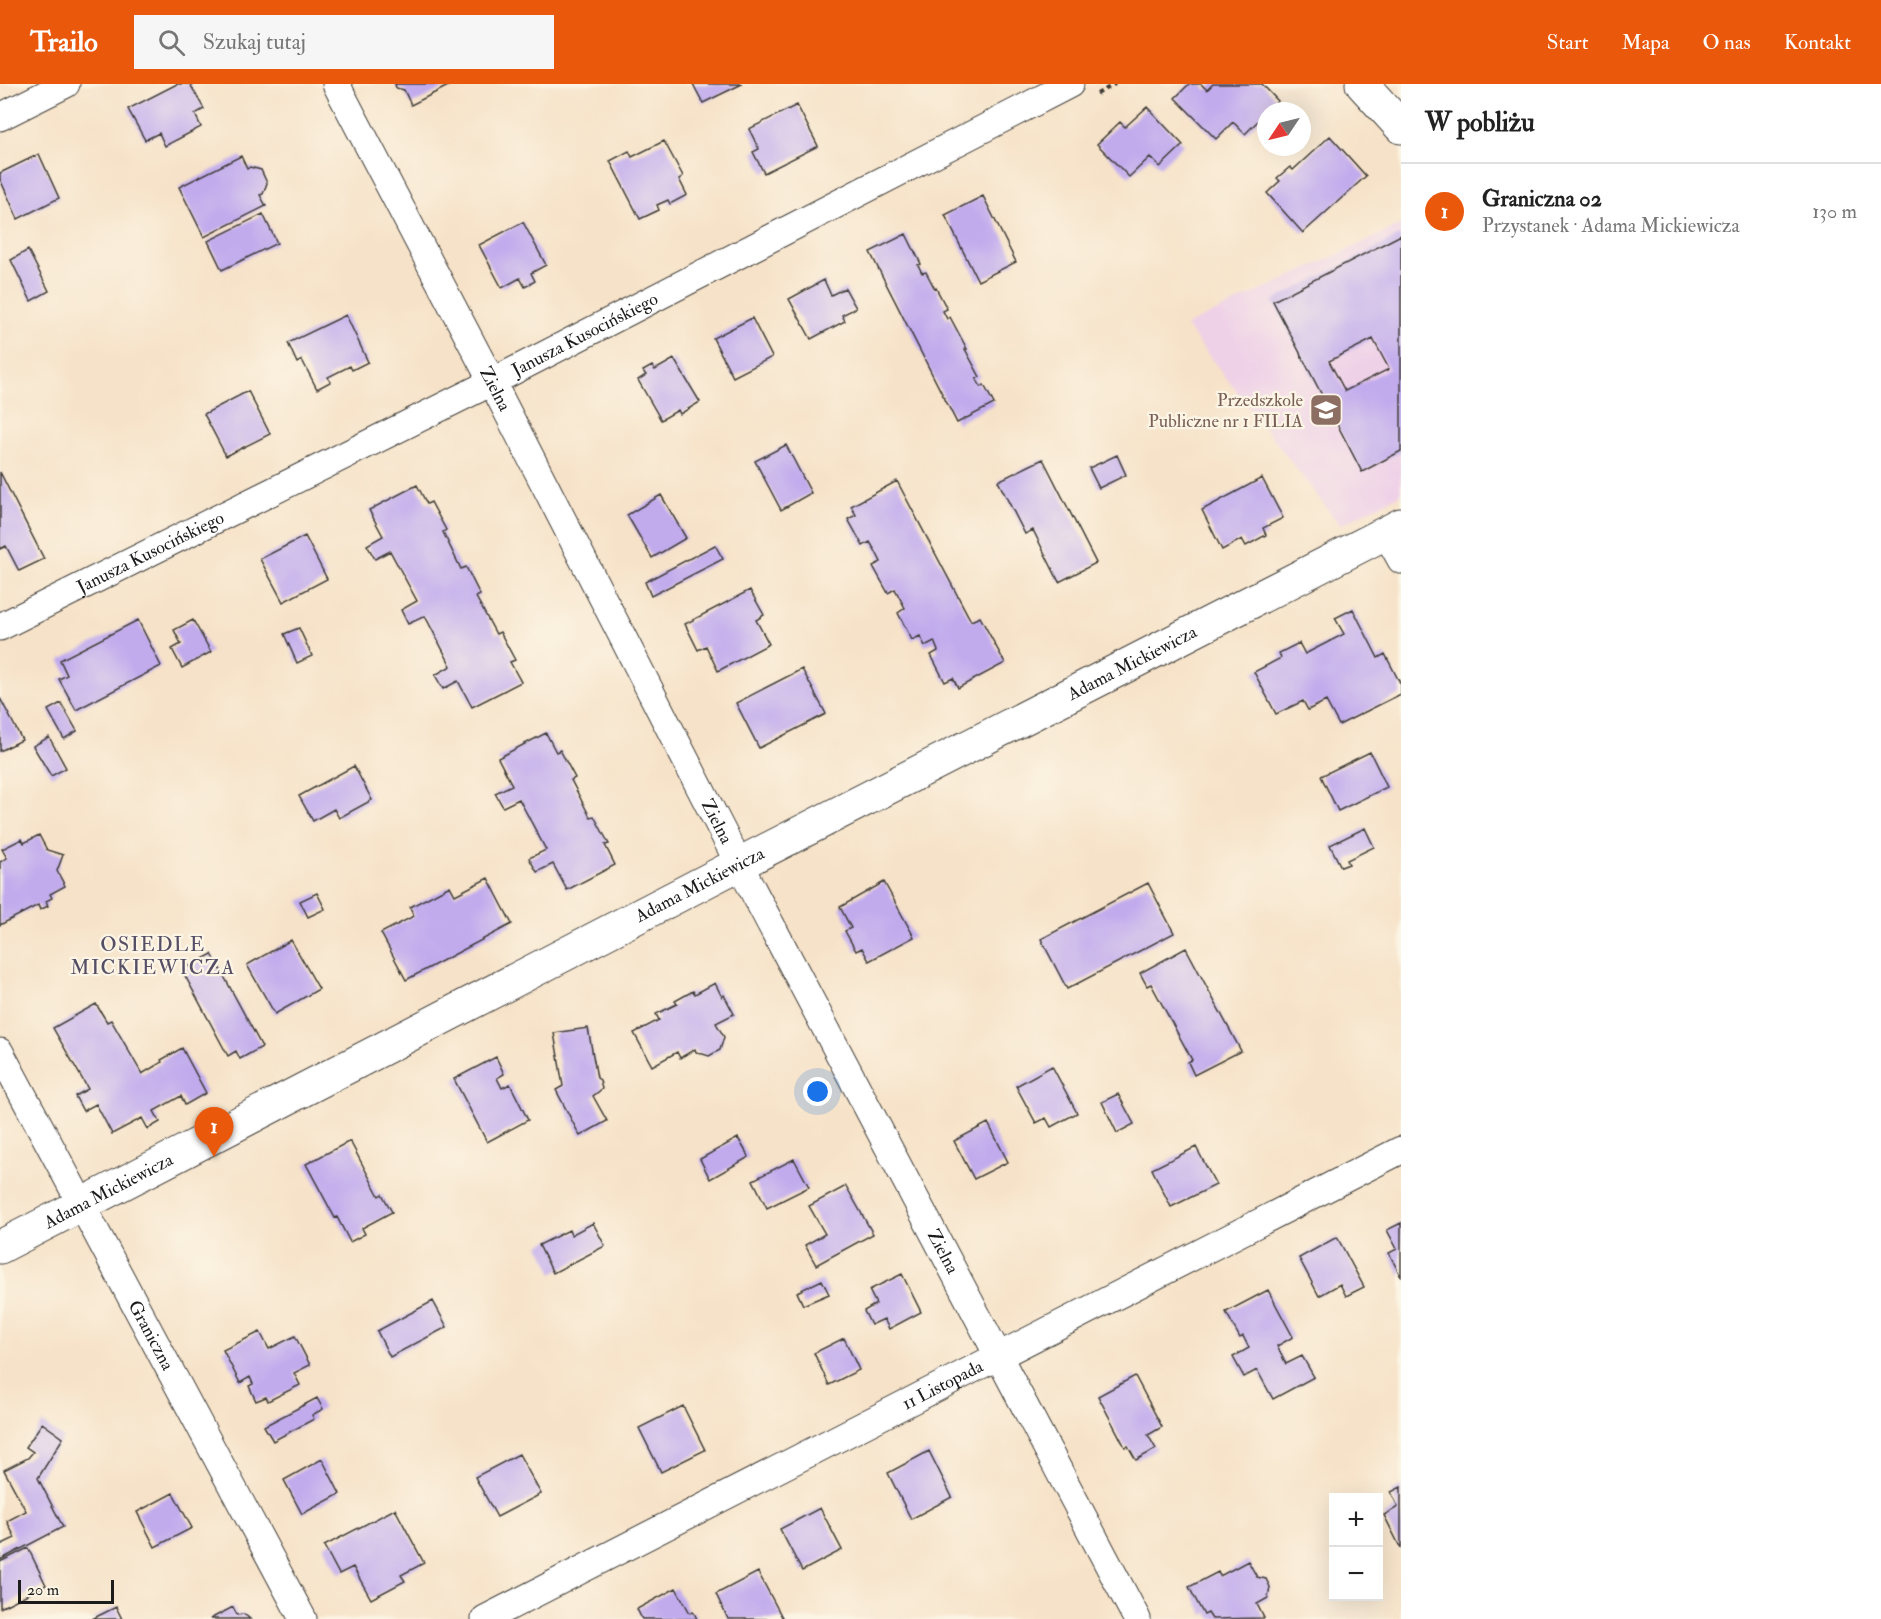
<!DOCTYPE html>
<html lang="pl">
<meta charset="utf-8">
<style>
:root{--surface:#fff;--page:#f6f6f6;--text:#222;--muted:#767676;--line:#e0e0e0;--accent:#ea580c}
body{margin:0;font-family:"IM FELL Double Pica",serif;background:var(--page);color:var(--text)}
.controls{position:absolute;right:18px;bottom:18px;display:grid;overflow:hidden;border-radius:0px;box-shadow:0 6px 24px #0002}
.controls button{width:54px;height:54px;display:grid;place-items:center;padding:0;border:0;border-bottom:2px solid var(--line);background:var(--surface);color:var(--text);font:30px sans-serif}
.compass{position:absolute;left:1257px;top:18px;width:54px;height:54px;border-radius:50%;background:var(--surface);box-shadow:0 6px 24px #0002;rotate:235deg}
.scale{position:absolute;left:18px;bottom:15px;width:96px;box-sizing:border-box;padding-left:6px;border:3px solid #1c1c1c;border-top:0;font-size:16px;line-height:21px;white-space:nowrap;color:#1c1c1c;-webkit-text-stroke:4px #fcf5e5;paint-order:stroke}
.you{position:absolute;left:818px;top:1008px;width:21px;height:21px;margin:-15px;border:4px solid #fff;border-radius:50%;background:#1a73e8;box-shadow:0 0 0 9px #1a73e833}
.badge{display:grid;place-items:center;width:39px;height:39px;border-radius:50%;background:var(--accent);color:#fff;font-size:20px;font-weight:700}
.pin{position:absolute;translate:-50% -50px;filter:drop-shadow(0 2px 3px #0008)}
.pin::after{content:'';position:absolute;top:32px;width:21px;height:18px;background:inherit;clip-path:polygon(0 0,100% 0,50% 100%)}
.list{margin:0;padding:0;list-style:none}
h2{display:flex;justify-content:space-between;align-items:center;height:78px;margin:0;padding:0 24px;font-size:26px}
h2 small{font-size:20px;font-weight:400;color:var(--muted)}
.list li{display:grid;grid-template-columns:39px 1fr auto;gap:18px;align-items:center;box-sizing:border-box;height:96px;padding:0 24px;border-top:2px solid var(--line)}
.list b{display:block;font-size:22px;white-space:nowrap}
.list p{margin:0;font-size:20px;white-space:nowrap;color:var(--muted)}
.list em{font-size:20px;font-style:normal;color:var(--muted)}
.icon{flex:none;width:33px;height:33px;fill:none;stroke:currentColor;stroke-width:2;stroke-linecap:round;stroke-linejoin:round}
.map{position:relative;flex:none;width:1401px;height:1535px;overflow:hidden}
header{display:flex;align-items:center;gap:36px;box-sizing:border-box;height:84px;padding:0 30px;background:var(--accent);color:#fff}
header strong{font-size:28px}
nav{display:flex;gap:33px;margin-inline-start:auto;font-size:21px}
.search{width:420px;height:54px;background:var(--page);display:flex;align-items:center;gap:15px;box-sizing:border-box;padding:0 21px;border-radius:0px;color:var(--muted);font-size:22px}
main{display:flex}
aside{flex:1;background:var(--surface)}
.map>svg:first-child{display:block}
.built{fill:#eed0e7}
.building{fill:#c1abed;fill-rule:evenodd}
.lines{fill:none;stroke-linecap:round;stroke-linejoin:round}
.minor-casing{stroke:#3d3a36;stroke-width:29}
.tertiary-casing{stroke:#3d3a36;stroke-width:35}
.path{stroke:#3d3a36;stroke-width:4;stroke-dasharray:4.5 4.5;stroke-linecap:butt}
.minor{stroke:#fff;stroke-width:27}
.tertiary{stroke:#fff;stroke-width:33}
.labels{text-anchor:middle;stroke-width:4.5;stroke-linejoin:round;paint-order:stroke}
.street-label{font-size:18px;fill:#1c1c1c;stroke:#fcf5e5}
.education-label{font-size:18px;fill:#785e54;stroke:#fcf5e5;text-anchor:end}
.neighbourhood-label{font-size:20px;letter-spacing:1.5px;fill:#564e65;stroke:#fcf5e5}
</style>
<header>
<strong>Trailo</strong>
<div class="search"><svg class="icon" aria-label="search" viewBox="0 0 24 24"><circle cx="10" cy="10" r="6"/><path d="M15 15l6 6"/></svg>Szukaj tutaj</div>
<nav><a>Start</a><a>Mapa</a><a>O nas</a><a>Kontakt</a></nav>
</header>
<main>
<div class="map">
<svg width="1401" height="1535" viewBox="0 0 1401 1535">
<rect width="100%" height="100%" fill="#fcf5e5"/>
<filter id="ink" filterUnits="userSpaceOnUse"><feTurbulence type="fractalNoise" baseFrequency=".0167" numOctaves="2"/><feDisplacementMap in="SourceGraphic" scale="12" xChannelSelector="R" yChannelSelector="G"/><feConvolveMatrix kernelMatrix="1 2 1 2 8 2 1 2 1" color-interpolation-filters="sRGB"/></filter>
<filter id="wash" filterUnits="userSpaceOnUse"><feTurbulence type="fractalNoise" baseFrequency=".008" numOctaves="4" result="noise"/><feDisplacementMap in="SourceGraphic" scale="24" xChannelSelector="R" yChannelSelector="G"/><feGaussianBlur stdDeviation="1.35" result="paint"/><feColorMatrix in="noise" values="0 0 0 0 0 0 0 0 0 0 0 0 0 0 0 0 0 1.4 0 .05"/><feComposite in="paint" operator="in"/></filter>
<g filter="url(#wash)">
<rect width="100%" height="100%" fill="#f6e2c8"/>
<!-- built -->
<path class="built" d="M1401,141v269l-61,31 -154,-199z"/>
<g id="blocks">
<!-- building -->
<path class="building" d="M177,0h13l14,25 -9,5 6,13 -36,19 -6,-13 -14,7 -17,-31z
M395,0h57l-41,21 -7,-15 -8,-2z
M693,0h49l-39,19z
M1189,0h12l6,6 6,-6h49l16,17 -33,33 -12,-12 -17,17 -41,-41z
M797,21l21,41 -54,27 -11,-21 6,-3 -10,-20z
M1147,23l36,38 -23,22 -10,-10 -21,20 -32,-33 23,-22 5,5z
M1330,52l36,40 -63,57 -36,-40 13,-12 -3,-3 13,-11 3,3z
M664,57l19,35 -4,3 8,16 -17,9 -2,-4 -2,1 -9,4 2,5 -19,9 -30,-58 19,-10 3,6z
M39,70l20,44 -41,21 -18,-40v-6z
M241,72l6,13 3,-2 11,3 6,13 -4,11 -3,1 6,11 -62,31 -25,-50z
M983,112l33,66 -38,19 -33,-66z
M263,130l14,29 -55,27 -14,-29z
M523,138l23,43 -15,8 4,8 -10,6 -5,-9 -18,10 -23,-43z
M906,150l15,30 -3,1 4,8 4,-1 9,17 1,-1 11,21 -4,2 4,8 3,-2 17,32h-2l15,28 -4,2 5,8 3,-2 10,19 -37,19 -87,-171z
M1401,151v216l-39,21 -89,-171zM1373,255l16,30 -44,22 -16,-30z
M28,166l21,41 -18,10 -20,-41z
M824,196l7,15 14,-7 11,20 -14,7 3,6 -34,18 -22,-40z
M346,231l22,47 -16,8 -2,-4 -22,11 2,5 -13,7 -15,-29 -5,3 -9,-20z
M752,234l20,39 -39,20 -20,-39z
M674,275l26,43 -20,12 -2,-4 -17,10 -23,-40 8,-5 -3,-4 9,-5 3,4z
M248,307l22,43 -44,22 -22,-42z
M786,361l25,48 -30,17 -26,-49z
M1117,371l9,20 -27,13 -10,-20z
M1043,375l53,104 -37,19 -26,-52 -8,4 -27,-53z
M0,388l44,87 -25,12 -13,-25 -6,3z
M1262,394l21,40 -20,10 3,7 -20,11 -4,-7 -20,11 -20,-40z
M897,397l74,140 9,-4 25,46 -47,25 -5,-10 -8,4 -14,-27 7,-4 -4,-10 -9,5 -5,-10 -8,4 -14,-27 7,-5 -10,-19 -7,4 -15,-27 8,-4 -5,-10 -6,-10 -7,4 -15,-27 8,-4 -5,-9z
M417,401l10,19 4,-2 15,28 -3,2 18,37 5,-2 14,28 -4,2 20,37 4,-2 15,28 -5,2 11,20 -49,25 -14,-26 -15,8 -8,-14 16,-9 -26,-50 -17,8 -7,-14 16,-9 -27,-50 -15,8 -8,-14 16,-9 -14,-26z
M661,411l25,43 -34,20 -25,-43z
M305,452l22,43 -44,23 -23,-43z
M715,461l8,14 -72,37 -6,-14z
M750,506l14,25 -8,5 13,24 -51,27 -12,-25 -8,4 -13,-26z
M1353,525l25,49 7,-4 16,31v9l-62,31 -13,-24 -18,9 -5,-9 -27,13 -22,-42 27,-14 -2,-5 20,-10 6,11 39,-20 -9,-16z
M138,536l23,46 -85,44 -17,-31 8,-4 -7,-15z
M193,536l18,32 -29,16 -10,-19 9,-5 -7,-14z
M299,544l13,28 -15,7 -13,-29z
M802,585l24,45 -67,34 -23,-45z
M0,614l22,42 -22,11z
M61,619l16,28 -13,8 -16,-29z
M546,649l10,19 4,-2 15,28 -4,2 19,37 4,-1 15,28 -4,1 10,20 -48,25 -14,-26 -16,8 -8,-14 17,-8 -27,-51 -16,8 -8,-14 17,-8 -14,-27z
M49,653l17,31 -15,8 -18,-30z
M1370,668l17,35 -49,24 -17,-35z
M354,682l18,34 -33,18 -5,-9 -21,12 -14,-25z
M1365,744l9,19 -27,13 2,4 -8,3 -11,-22z
M39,751l8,15 16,5 -6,16 8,15 -15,8 2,4 -6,3 2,5 -8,4 -2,-5 -38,20v-63l7,-4 -5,-9 20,-10 2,4z
M488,794l24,46 -106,56 -25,-47 33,-17 -4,-9 40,-21 5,9z
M884,798l30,55 -45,24 -7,-13 -6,3 -11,-20 6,-3 -11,-21z
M1148,799l26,50 -107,56 -26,-50z
M317,809l8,16 -17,8 -8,-16z
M291,856l28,49 -44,25 -28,-49z
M1186,864l55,103 -47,24 -6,-13 4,-2 -41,-76 -4,2 -7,-13z
M212,870l50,93 -22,12 -4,-8 -8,5 -46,-86z
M715,899l7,14 2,-2 10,19 -18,9 8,14 -4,13 -11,6 -13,-4 -1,-3 -15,9 -3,-6 -25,14 -18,-33 25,-13 -3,-6 21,-10 -2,-3 18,-10 2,3z
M96,920l11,18 4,-2 31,54 20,-12 -1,-2 21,-12 24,45 -21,12 -4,-9 -27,15 6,11 -12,7 -6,-11 -30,16 -16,-30 -13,7 -8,-15 13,-7 -35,-61z
M588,944l9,50 3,2 2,9 -9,7 14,25 -27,15 -24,-46 7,-4 -9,-53z
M496,973l8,17 -7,4 5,10 8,-4 18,36 -41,22 -33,-63z
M1052,982l25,47 -26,14 -5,-9 -10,5 -20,-37z
M1118,1010l16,30 -17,9 -15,-31z
M988,1039l20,39 -34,17 -20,-38z
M738,1054l11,19 -39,22 -10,-20z
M350,1057l29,55 3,-2 10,18 -30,16 3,6 -15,8 -13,-25 -2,1 -29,-54z
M1196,1063l20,38 -45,22 -19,-38z
M794,1075l15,28 -42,21 -14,-28z
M846,1102l27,48 -57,31 -11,-20 20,-11 -16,-28z
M593,1139l12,23 -52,27 -14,-28 30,-15 2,5z
M1401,1139v54l-12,-24 8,-4 -10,-19z
M1337,1153l27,50 -18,9 -6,-12 -21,12 -20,-38z
M902,1190l19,38 -32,17 -5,-10 -13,6 -7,-14 12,-7 -7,-14z
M822,1196l7,14 -26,11 -6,-13z
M1268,1206l25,47 -16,9 9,18 16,-8 12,21 -41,22 -16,-29 -13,7 -11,-20 16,-9 -6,-12 -3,2 -14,-26z
M433,1217l14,26 -57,30 -13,-26z
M260,1248l9,17 26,-13 15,29 -16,8 6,12 -32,16 -2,-4 -10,4 -7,-15 4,-2 -3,-7 -10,6 -17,-33z
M844,1254l15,32 -30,15 -15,-32z
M1135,1292l27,51 -14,8 8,14 -20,11 -8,-14 -3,1 -27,-51z
M317,1314l6,11 -11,6 2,4 -41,22 -9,-15z
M683,1322l22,44 -44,22 -22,-44z
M42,1339l21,15 -25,40 25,49 -63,33v-15l15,-7 -8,-17 19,-10 -22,-41 24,-12 5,-6 -7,-5z
M929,1367l23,46 -41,22 -23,-46z
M519,1370l22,40 -44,23 -22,-40z
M322,1375l18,35 -38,20 -18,-34z
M1401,1403v62l-17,-34 14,-8 -7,-15z
M173,1409l19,35 -37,19 -18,-35z
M820,1424l22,42 -40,21 -22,-42z
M395,1425l29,54 -23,12 4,6 -34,18 -18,-32 -14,7 -15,-28z
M28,1464l18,37 -46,23v-46z
M1248,1477l9,16 9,2 4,8 -2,11 -11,6 7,14 -52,1 -4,-6 -4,2 -15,-28 29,-15 2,4z
M758,1488l25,47h-55l-12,-25z
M676,1504l14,25 3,-2 4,8h-55l-5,-10z
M116,1523l6,12h-30z
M233,1523l4,8 7,-1 6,5h-40z"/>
</g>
</g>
<g filter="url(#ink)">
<use href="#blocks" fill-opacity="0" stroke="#3d3a36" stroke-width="1.5"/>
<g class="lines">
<defs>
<g id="minor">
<path id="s1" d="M336,0l156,298 247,482 398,755"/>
<path d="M0,33l66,-33"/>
<path d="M1386,449l15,27"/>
<path id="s2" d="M0,543l492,-245 578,-298"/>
<path id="s3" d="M0,968l303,567"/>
<path id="s4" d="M485,1535l916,-469"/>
</g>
<g id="tertiary">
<path d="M1362,0l39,43"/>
<path id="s5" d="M0,1163l739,-383 662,-339"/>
</g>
</defs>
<!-- minor casing -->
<use href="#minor" class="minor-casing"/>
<!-- tertiary casing -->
<use href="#tertiary" class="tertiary-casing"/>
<!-- path -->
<path class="path" d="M1097,10l18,-10"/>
<!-- minor -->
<use href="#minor" class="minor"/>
<!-- tertiary -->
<use href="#tertiary" class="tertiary"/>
</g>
</g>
<!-- icons -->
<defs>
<symbol id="school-square" viewBox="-11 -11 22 22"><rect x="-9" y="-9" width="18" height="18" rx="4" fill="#8d6e63" stroke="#fcf5e5"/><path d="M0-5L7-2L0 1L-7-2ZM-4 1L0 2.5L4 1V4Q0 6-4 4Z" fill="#fff"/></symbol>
</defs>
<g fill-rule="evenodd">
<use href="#school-square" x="1307" y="307" width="38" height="38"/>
</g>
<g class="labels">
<!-- street labels -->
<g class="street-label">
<text dy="6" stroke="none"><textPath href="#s2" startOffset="654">Janusza Kusocińskiego</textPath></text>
<text dy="6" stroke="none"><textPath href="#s1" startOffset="344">Zielna</textPath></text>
<text dy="6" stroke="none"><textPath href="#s2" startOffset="168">Janusza Kusocińskiego</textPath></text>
<text dy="6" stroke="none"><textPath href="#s5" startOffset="1274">Adama Mickiewicza</textPath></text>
<text dy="6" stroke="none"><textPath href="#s1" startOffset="830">Zielna</textPath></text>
<text dy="6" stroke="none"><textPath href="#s5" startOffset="788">Adama Mickiewicza</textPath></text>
<text dy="6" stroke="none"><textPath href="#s5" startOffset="122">Adama Mickiewicza</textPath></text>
<text dy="6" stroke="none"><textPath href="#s1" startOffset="1316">Zielna</textPath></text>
<text dy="6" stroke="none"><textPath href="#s3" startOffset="321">Graniczna</textPath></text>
<text dy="6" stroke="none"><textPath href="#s4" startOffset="514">11 Listopada</textPath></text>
</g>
<!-- education labels -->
<g class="education-label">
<text x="1303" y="322">Przedszkole<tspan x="1303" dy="21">Publiczne nr 1 FILIA</tspan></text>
</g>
<!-- neighbourhood labels -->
<g class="neighbourhood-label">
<text x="153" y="867">OSIEDLE<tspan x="153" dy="23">MICKIEWICZA</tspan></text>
</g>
</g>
</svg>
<div class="controls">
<button>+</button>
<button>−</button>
</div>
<svg class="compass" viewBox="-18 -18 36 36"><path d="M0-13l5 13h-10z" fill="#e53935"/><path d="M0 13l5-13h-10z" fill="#767676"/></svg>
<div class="scale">20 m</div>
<div class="you"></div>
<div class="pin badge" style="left:214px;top:1073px">1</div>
</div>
<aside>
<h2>W pobliżu<small></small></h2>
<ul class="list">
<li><span class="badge">1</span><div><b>Graniczna 02</b><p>Przystanek · Adama Mickiewicza</p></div><em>130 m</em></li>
</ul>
</aside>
</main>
